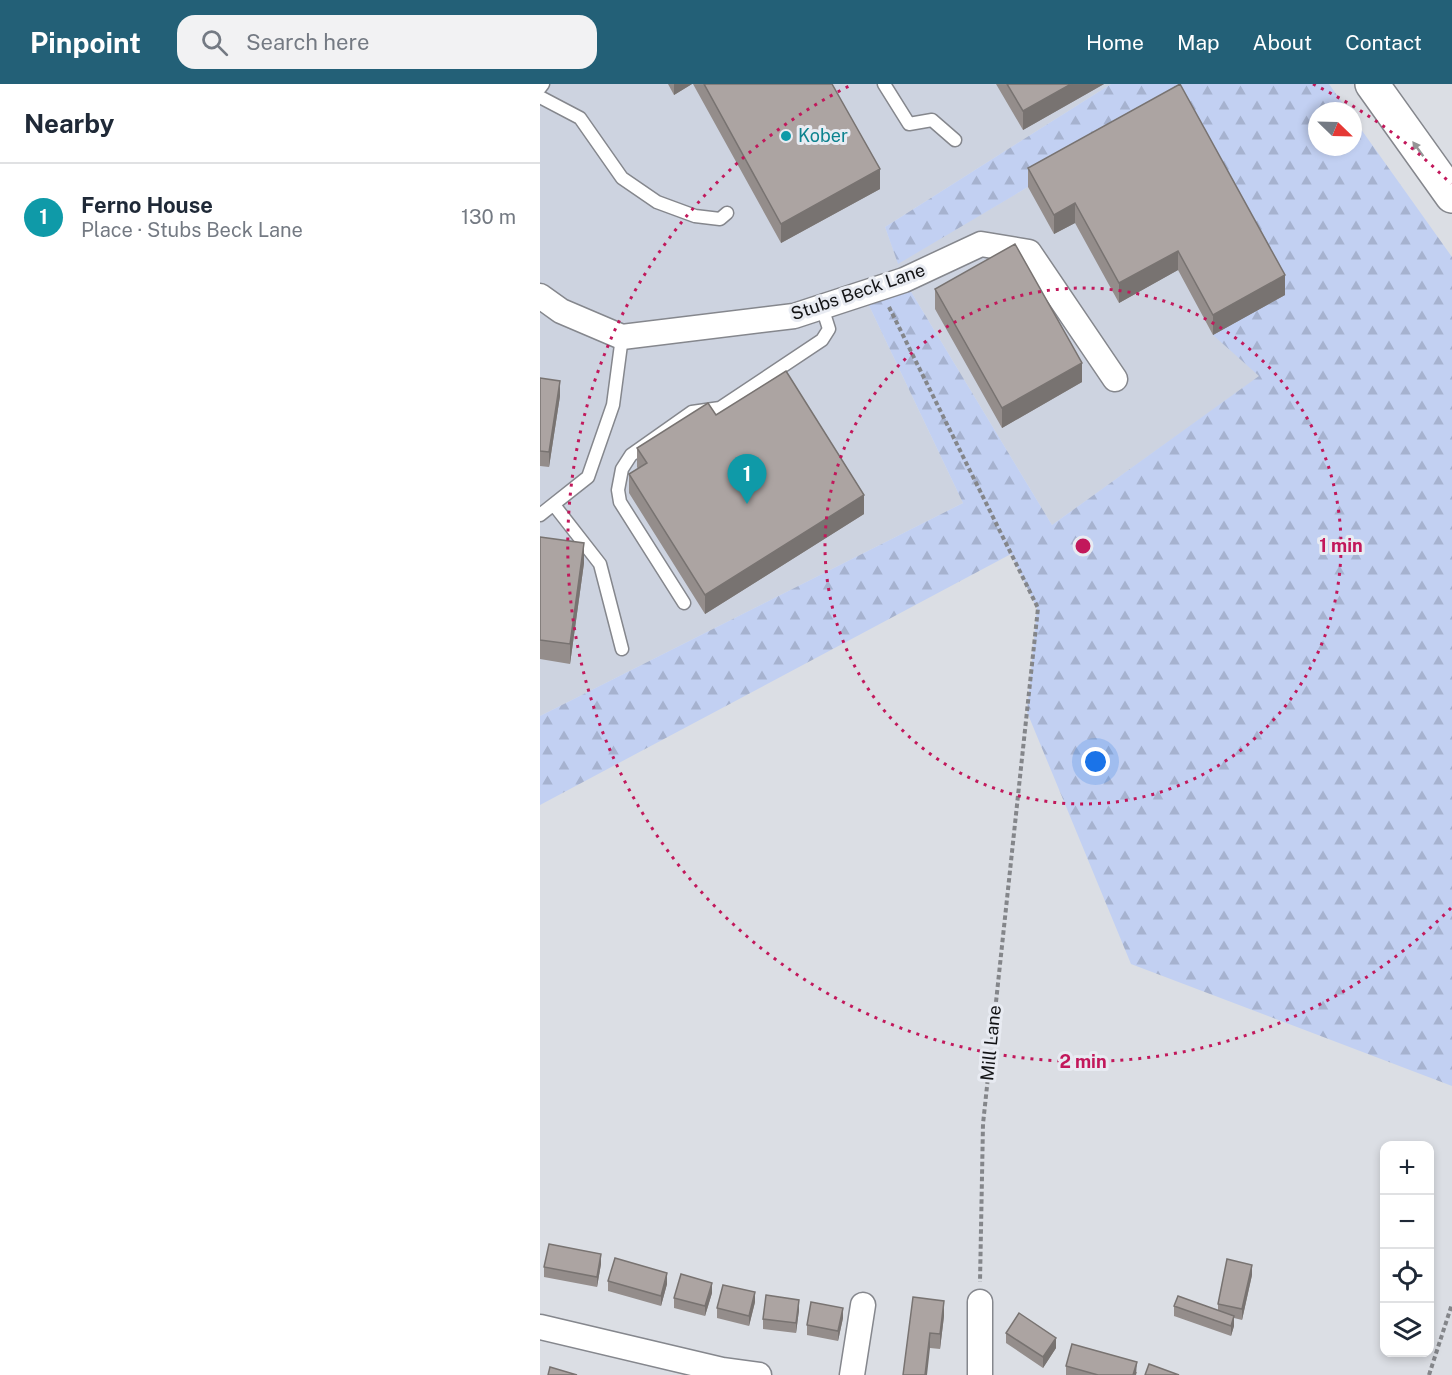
<!DOCTYPE html>
<meta charset="utf-8">
<style>
:root{--surface:#fff;--page:#f2f2f3;--text:#1f2937;--muted:#747a83;--line:#e0e1e3;--accent:#236077}
body{margin:0;font-family:"Public Sans",sans-serif;background:var(--page);color:var(--text)}
.controls{position:absolute;right:18px;bottom:18px;display:grid;overflow:hidden;border-radius:12px;box-shadow:0 3px 9px #0003}
.controls button{width:54px;height:54px;display:grid;place-items:center;padding:0;border:0;border-bottom:2px solid var(--line);background:var(--surface);color:var(--text);font:30px sans-serif}
.compass{position:absolute;left:768px;top:18px;width:54px;height:54px;border-radius:50%;background:var(--surface);box-shadow:0 3px 9px #0003;rotate:113deg}
.you{position:absolute;left:556px;top:678px;width:21px;height:21px;margin:-15px;border:4px solid #fff;border-radius:50%;background:#1a73e8;box-shadow:0 0 0 9px #1a73e833}
.badge{display:grid;place-items:center;width:39px;height:39px;border-radius:50%;background:var(--accent);color:#fff;font-size:20px;font-weight:700}
.pin{position:absolute;translate:-50% -50px;filter:drop-shadow(0 2px 3px #0008)}
.pin::after{content:'';position:absolute;top:32px;width:21px;height:18px;background:inherit;clip-path:polygon(0 0,100% 0,50% 100%)}
.list{margin:0;padding:0;list-style:none}
h2{display:flex;justify-content:space-between;align-items:center;height:78px;margin:0;padding:0 24px;font-size:26px}
h2 small{font-size:20px;font-weight:400;color:var(--muted)}
.list li{display:grid;grid-template-columns:39px 1fr auto;gap:18px;align-items:center;box-sizing:border-box;height:108px;padding:0 24px;border-top:2px solid var(--line)}
.list b{display:block;font-size:22px;white-space:nowrap}
.list p{margin:0;font-size:20px;white-space:nowrap;color:var(--muted)}
.list em{font-size:20px;font-style:normal;color:var(--muted)}
.icon{flex:none;width:33px;height:33px;fill:none;stroke:currentColor;stroke-width:2;stroke-linecap:round;stroke-linejoin:round}
.map{position:relative;flex:none;width:912px;height:1291px;overflow:hidden}
header{display:flex;align-items:center;gap:36px;box-sizing:border-box;height:84px;padding:0 30px;background:var(--accent);color:#fff}
header strong{font-size:28px}
nav{display:flex;gap:33px;margin-inline-start:auto;font-size:21px}
.search{width:420px;height:54px;background:var(--page);display:flex;align-items:center;gap:15px;box-sizing:border-box;padding:0 21px;border-radius:18px;color:var(--muted);font-size:22px}
main{display:flex}
aside{flex:1;background:var(--surface)}
.map>svg:first-child{display:block}
.built{fill:#cdd3e0}
.forest{fill:url(#forest-firs)}
.lines{fill:none;stroke-linecap:round;stroke-linejoin:round}
.lane-casing{stroke:#85878d;stroke-width:15}
.street-casing{stroke:#85878d;stroke-width:27}
.highway-casing{stroke:#85878d;stroke-width:36}
.path{stroke:#84868a;stroke-width:4;stroke-dasharray:4.5 3;stroke-linecap:butt}
.lane{stroke:#fff;stroke-width:12}
.street{stroke:#fff;stroke-width:24}
.highway{stroke:#fff;stroke-width:33}
.wall{fill:#948d8b}
.shaded-wall{fill:#787371}
.building{fill:#aca4a2;stroke:#787371;stroke-width:1.5}
.oneway{fill:#959596}
.ring{fill:none;stroke:#c2185b;stroke-width:3;stroke-dasharray:3 6}
.culture-dot{fill:#0f9aa8;stroke:#e8ebf2;stroke-width:2}
.labels{text-anchor:middle;stroke-width:6;stroke-linejoin:round;paint-order:stroke}
.culture-label{font-size:18px;fill:#0d838f;stroke:#e8ebf2;text-anchor:start}
.street-label{font-size:18px;fill:#131416;stroke:#e8ebf2}
.centre{fill:#c2185b;stroke:#e8ebf2;stroke-width:3}
.ring-label{font-size:18px;text-anchor:middle;font-weight:bold;fill:#c2185b;stroke:#e8ebf2;stroke-width:6;stroke-linejoin:round;paint-order:stroke}
</style>
<header>
<strong>Pinpoint</strong>
<div class="search"><svg class="icon" aria-label="search" viewBox="0 0 24 24"><circle cx="10" cy="10" r="6"/><path d="M15 15l6 6"/></svg>Search here</div>
<nav><a>Home</a><a>Map</a><a>About</a><a>Contact</a></nav>
</header>
<main>
<aside>
<h2>Nearby<small></small></h2>
<ul class="list">
<li><span class="badge" style="background:#0f9aa8">1</span><div><b>Ferno House</b><p>Place · Stubs Beck Lane</p></div><em>130 m</em></li>
</ul>
</aside>
<div class="map">
<svg width="912" height="1291" viewBox="0 0 912 1291">
<defs>
<pattern id="forest-firs" width="22" height="20" patternUnits="userSpaceOnUse" patternTransform="scale(1.5)"><rect width="22" height="20" fill="#c2d0f2"/><path d="M5 1l3.5 6h-7zM16 11l3.5 6h-7z" fill="#a6b2cf"/></pattern>
</defs>
<rect width="100%" height="100%" fill="#dbdee4"/>
<!-- built -->
<path class="built" d="M0,0h571l-226,143 13,36 130,-76 257,108 -25,81 -208,149 -148,-245 -41,13 100,210 -423,213z"/>
<!-- forest -->
<path class="forest" d="M571,0h218l19,27h-31v36h36v-29l99,139v829l-321,-122 -104,-252 10,-104 -26,-54 -471,251v-89l423,-213 -100,-210 41,-13 148,245 207,-149 -46,-41 72,-41 -257,-107 -130,77 -13,-37z"/>
<g class="lines">
<defs>
<path id="lane" d="M344,0l25,40 23,-4 23,20
M0,4l3,-4
M0,13l40,21 42,60 35,24 38,14 25,3 7,-6
M14,421l46,59 22,85
M0,431l48,-38 25,-72 9,-68
M144,519l-64,-101 -2,-12 4,-21 9,-14 61,-43 28,-4 102,-68 7,-11 -7,-22"/>
<path id="street" d="M0,212l21,15 61,26 172,-21 110,-36 77,-36 48,8 86,127
M440,1218v73
M0,1243l182,43 37,5
M312,1291l11,-70"/>
<path id="highway" d="M832,0l80,112"/>
</defs>
<!-- lane casing -->
<use href="#lane" class="lane-casing"/>
<!-- street casing -->
<use href="#street" class="street-casing"/>
<!-- highway casing -->
<use href="#highway" class="highway-casing"/>
<!-- path -->
<path class="path" d="M349,223l149,301 -55,516 -3,158
M889,1291l23,-71"/>
<!-- lane -->
<use href="#lane" class="lane"/>
<!-- street -->
<use href="#street" class="street"/>
<!-- highway -->
<use href="#highway" class="highway"/>
</g>
<!-- wall -->
<path class="wall" d="M128,0h24l-18,11z
M153,0h139l48,105 -99,54z
M456,0h108l-81,46z
M488,84l257,127 -72,40 -35,-65 -59,33 -44,-80 -21,11 -26,-47z
M395,205l147,93 -80,46 -67,-119z
M0,294l20,18 -11,71 -9,-1z
M176,331l148,99 -159,100 -76,-121v-19l9,-5 -1,-2v-19z
M0,453l44,26 -14,101 -30,-5z
M61,1180l-4,23 -53,-10v-10z
M712,1191l-10,45 -8,-2v8l-3,10 -57,-20v-10l44,4v-6z
M68,1197l59,3 -6,22 -53,-15z
M172,1209l-7,23 -31,-8v-10z
M373,1213l31,19 -4,33 -10,-1z
M215,1218l-6,24 -32,-8v-10z
M259,1226l-3,23 -33,-4v-10z
M303,1234l-5,23 -31,-6v-10z
M466,1249l50,15 -13,20 -37,-25z
M526,1282l71,6 -1,3h-70z"/>
<!-- shaded-wall -->
<path class="shaded-wall" d="M134,0h18l-18,11z
M531,0h33l-81,46v-19z
M340,85v20l-99,54v-19z
M535,119v20l-21,11v-19z
M638,167v19l-59,33v-20z
M745,191v20l-72,40v-20z
M542,279v19l-80,46v-20z
M20,297v15l-11,71v-15z
M324,411v19l-159,100v-19z
M44,459v20l-14,101v-20z
M61,1170v10l-4,23v-10z
M712,1181v10l-10,45v-11z
M127,1189v11l-6,22v-10z
M172,1199v10l-7,23v-10z
M215,1208v10l-6,24v-10z
M259,1216v10l-3,23v-10z
M404,1217v15l-4,33v-15z
M303,1224v10l-5,23v-10z
M694,1232v10l-3,10v-10z
M390,1249v15l-3,27h-2z
M516,1254v10l-13,20v-11z
M597,1278l-1,13h-3z"/>
<!-- building -->
<path class="building" d="M164,0h128l48,85 -99,55z
M467,0h64l-48,27z
M640,0l105,191 -72,40 -35,-64 -59,32 -44,-80 -21,12 -26,-47z
M475,160l67,119 -80,45 -67,-119z
M246,287l78,124 -159,100 -76,-121 18,-11 -10,-15 71,-45 8,12z
M0,294l20,3 -11,71 -9,-1z
M0,453l44,6 -14,101 -30,-4z
M9,1160l52,10 -4,23 -53,-10z
M75,1174l52,15 -6,23 -53,-15z
M687,1175l25,6 -10,44 -24,-5z
M141,1190l31,9 -7,23 -31,-8z
M183,1201l32,7 -6,24 -32,-8z
M226,1211l33,5 -3,23 -33,-4z
M638,1212l56,20 -3,10 -57,-20z
M373,1213l31,4 -4,33 -10,-1 -5,42h-22z
M271,1218l32,6 -5,23 -31,-6z
M479,1229l37,25 -13,19 -37,-24z
M532,1260l65,18 -4,13h-35l-32,-9z
M609,1280l30,11h-34z
M10,1283l27,8h-29z"/>
<!-- one-way arrows -->
<defs><path id="oneway-solid" d="M-6-.8H1V-3.2L6.5 0L1 3.2V.8H-6Z" transform="scale(1.5)"/></defs>
<use class="oneway" href="#oneway-solid" transform="translate(878 65) rotate(-126)"/>
<!-- distance rings -->
<g class="ring">
<circle cx="543" cy="462" r="258"/>
<path d="M911 824A516 516 0 1 1 313 0M773 0A516 516 0 0 1 911 100"/>
</g>
<!-- markers -->
<circle class="culture-dot" cx="246" cy="52" r="6"/>
<g class="labels">
<!-- culture labels -->
<g class="culture-label">
<text x="258" y="58">Kober</text>
</g>
<!-- street labels -->
<g class="street-label">
<text transform="translate(318 208) rotate(-19)" y="6">Stubs Beck Lane</text>
<text transform="translate(451 959) rotate(-84)" y="6">Mill Lane</text>
</g>
</g>
<circle cx="543" cy="462" r="9" class="centre"/>
<g class="ring-label">
<text x="801" y="468">1 min</text>
<text x="543" y="984">2 min</text>
</g>
</svg>
<div class="controls">
<button>+</button>
<button>−</button>
<button><svg class="icon" aria-label="locate" viewBox="0 0 24 24"><circle cx="12" cy="12" r="6"/><path d="M12 2v4M12 18v4M2 12h4M18 12h4"/></svg></button>
<button><svg class="icon" aria-label="layers" viewBox="0 0 24 24"><path d="M12 4l9 5-9 5-9-5zM3 14l9 5 9-5"/></svg></button>
</div>
<svg class="compass" viewBox="-18 -18 36 36"><path d="M0-13l5 13h-10z" fill="#e53935"/><path d="M0 13l5-13h-10z" fill="#747a83"/></svg>
<div class="you"></div>
<div class="pin badge" style="left:207px;top:420px;background:#0f9aa8">1</div>
</div>
</main>
